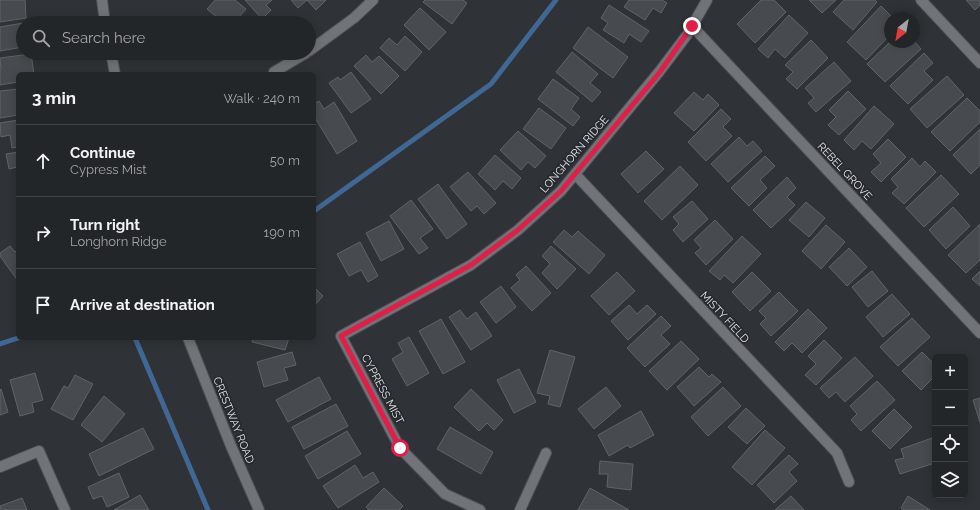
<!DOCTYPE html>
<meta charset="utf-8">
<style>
:root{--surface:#232629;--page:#2f3235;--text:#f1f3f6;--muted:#a3a5a8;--line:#404346}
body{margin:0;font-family:Raleway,sans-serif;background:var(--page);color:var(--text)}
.controls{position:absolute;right:12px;bottom:12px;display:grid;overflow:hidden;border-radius:6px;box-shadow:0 2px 10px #0003}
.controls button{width:36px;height:36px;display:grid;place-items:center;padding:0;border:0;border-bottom:1px solid var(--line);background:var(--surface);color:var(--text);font:20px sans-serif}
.compass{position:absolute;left:884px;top:12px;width:36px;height:36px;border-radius:50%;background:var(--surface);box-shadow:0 2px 10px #0003;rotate:211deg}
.stop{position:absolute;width:12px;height:12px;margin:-9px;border:3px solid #e11d48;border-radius:50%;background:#fff}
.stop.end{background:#e11d48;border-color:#fff;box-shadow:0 1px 4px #0008}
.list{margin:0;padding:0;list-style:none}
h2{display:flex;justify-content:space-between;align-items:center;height:52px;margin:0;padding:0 16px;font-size:17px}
h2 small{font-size:13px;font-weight:400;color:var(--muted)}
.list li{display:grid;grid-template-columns:26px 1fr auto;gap:12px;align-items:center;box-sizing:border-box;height:72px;padding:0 16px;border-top:1px solid var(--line)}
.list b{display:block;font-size:15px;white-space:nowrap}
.list p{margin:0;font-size:13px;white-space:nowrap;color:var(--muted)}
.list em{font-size:13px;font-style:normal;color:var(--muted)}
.icon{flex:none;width:22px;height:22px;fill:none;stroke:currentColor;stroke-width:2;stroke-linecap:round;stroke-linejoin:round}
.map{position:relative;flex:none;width:980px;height:510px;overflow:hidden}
.search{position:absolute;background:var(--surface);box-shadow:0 2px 10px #0003;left:16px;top:16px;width:300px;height:44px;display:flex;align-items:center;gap:10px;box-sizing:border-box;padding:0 14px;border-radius:22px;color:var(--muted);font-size:15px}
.panel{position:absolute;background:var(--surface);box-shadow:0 2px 10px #0003;left:16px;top:72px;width:300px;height:268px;border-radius:6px}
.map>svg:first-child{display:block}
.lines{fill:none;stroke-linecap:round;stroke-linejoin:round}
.stream{stroke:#416794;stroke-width:5}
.building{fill:#474b4f;stroke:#606368}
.minor-casing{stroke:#4d4f52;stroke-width:12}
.minor{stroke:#707378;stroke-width:10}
.route{stroke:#e11d48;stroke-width:5}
.labels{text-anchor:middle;stroke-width:3.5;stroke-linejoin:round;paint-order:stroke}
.street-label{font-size:11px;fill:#e2e4e7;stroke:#26292d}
</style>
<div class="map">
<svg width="980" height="510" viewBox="0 0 980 510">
<rect width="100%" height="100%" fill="#2f3337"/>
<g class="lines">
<!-- stream -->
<path class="stream" d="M314,211l177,-127 65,-84
M135,338l73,172
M0,344l18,-6"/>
</g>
<!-- building -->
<path class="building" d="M0,0h25l1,18 -26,4z
M215,0h20l11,9 -8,9 4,3 -18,2 -17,-14z
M245,0h27l-6,5 5,5 -9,9z
M291,0h35l-10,10 -9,-10 -9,8z
M425,0h38l4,3 -15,21 -29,-22z
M629,0h33l5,3 -6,10 -8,-5 -8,12 -21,-13z
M761,0h13l12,12 -31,31 -18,-19z
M809,0h27l-14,13z
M844,0h31l2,2 -24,28 -20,-18z
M966,0h14v5l-5,5z
M609,5l40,26 -8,11 -12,-8 -5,9 -21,-13 5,-7 -7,-5z
M881,6l12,12h-3v17l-24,25 -19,-18z
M420,8l26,24 -17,18 -25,-25z
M789,15l19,18 -23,25 -10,-9 -7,9 -10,-9z
M23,23v24l-23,4v-24z
M588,27l40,30 -15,21 -40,-30z
M405,36l17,16 -17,19 -25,-23 9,-10 8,7z
M811,40l17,18 -31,31 -11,-10 7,-7 -8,-7z
M914,41l7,8 -36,33 -18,-18 23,-22z
M572,52l26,22 -8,9 11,9 -9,10 -36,-30z
M924,53l9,10 -9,8 9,9 -25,24 -18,-18z
M31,54l3,20h-16v8l-18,3v-15h1l-1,-12z
M366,55l6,7 7,-6 20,20 -18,18 -27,-28z
M834,62l17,19 -35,31 -8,-9 6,-5 -9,-10z
M351,72l20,27 -20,14 -22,-30 9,-6 2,3z
M173,73h45v1h-45z
M947,76l17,19 -37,33 -17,-19z
M553,79l26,19 -8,11 9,8 -7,9 -35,-27z
M18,89v26l-18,3v-27z
M848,91l18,18 -27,26 -11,-10 8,-8 -7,-7z
M694,92l9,8 5,-6 11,11 -25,26 -20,-18z
M967,98l13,13v11l-30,29 -19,-19z
M319,101l5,8 10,-7 23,39 -20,13 -23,-38v-12z
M874,106l20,18 -23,25 -9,-8 -8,9 -10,-10z
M539,108l27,20 -15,21 -28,-20z
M721,109l10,10 -8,8 9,9 -26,25 -18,-19z
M18,120v27l-6,1 -2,-13 -9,2 -1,-14z
M980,129v36l-9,9 -18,-19z
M518,131l28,25 -11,12 -7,-6 -7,8 -21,-20z
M739,137l8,9 6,-5 9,10 -34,31 -17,-18z
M888,139l18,18 -25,25 -10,-10 10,-9 -8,-9z
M646,151l18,18 -26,24 -17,-19z
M18,152v23l-1,-8 -8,2 -3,-15z
M495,155l26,23 -9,11 -9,-8 -8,9 -17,-16z
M765,156l10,10 -15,14 7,8 -18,18 -18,-18z
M912,158l8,9 5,-6 11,11 -32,32 -12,-11 6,-6 -7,-8z
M680,166l18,19 -36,35 -18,-19z
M468,172l28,31 -12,11 -7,-8 -6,5 -21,-24z
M941,175l18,19 -35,33 -18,-19z
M787,177l9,11 -9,9 8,8 -24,23 -18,-18z
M438,184l29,40 -20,15 -29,-40z
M411,200l22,29 -13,9 8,10 -9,6 -29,-38z
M692,201l16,18 -25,23 -10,-12 6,-6 -6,-7z
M806,202l19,16 -16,19 -20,-17z
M953,207l17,19 -24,23 -17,-19z
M715,220l18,19 -27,26 -11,-12 6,-5 -7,-8z
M389,221l15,28 -23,12 -15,-28z
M980,224v36l-14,13 -18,-18z
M826,225l19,17 -24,27 -19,-18z
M564,230l8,7 6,-6 27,24 -16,19 -36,-32z
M742,236l19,18 -28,29 -9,-8 -4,5 -11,-9z
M360,242l18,34 -10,6 -7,-12 -12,6 -12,-22z
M10,246l5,6 3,-3v32l-18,-25v-3z
M551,246l25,23 -19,20 -15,-16 8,-9 -8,-8z
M849,248l18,19 -20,19 -18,-19z
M526,266l25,27 -19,18 -21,-23 9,-8 -4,-5z
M872,271l16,20 -20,16 -16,-20z
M980,271v15l-8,-7z
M617,272l18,19 -26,24 -18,-19z
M752,272l19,19 -21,20 -18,-19z
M501,286l15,21 -20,16 -16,-21z
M314,287l9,9 -9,10z
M779,292l19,19 -27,25 -11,-12 6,-6 -7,-7z
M892,294l18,20 -27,23 -17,-20z
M629,305l8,9 10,-9 9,9 -28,26 -17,-19z
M808,309l19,19 -25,25 -10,-10 -8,8 -9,-9z
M460,310l7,9 9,-7 16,24 -21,14 -22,-33z
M661,316l10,10 -10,9 9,9 -25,23 -18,-19z
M912,318l18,19 -32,29 -18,-19z
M441,319l24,43 -22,12 -24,-43z
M409,337l20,36 -22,13 -15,-27 11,-7 -5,-9z
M253,338h42v2l-6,-2 -4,12 -33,-8z
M824,340l18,18 -26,27 -11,-10 11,-11 -8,-8z
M681,341l18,18 -32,31 -18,-19z
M550,350l25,7 -15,50 -12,-3 2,-8 -13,-3z
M292,352l4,13 -12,3 4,12 -24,7 -7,-25z
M922,352l13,13v11l-14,14 -19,-19z
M855,357l18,19 -28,26 -9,-10 -7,6 -9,-10z
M699,367l10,10 3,-3 9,8 -27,24 -17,-19z
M519,369l17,33 -22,11 -17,-33z
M35,373l8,27 -11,3 2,9 -14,4 -10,-36z
M75,375l18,9 -20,36 -22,-11 13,-23 4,2z
M319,377l12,22 -43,23 -12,-22z
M877,381l18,19 -34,31 -10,-11 6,-6 -7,-8z
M606,387l15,19 -27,23 -16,-20z
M723,387l18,19 -33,30 -17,-19z
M1,389l7,23 -8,3v-25z
M471,389l32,31 -9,10 -7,-7 -8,8 -25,-24z
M104,396l21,18 -23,28 -21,-17z
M980,398v24l-7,-22z
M336,404l12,22 -44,23 -12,-22z
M746,408l19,18 -18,18 -19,-17z
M894,409l18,18 -22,22 -18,-18z
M641,411l13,24 -24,13 -2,-3 -19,11 -11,-21z
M450,427l43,25 -12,22 -44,-25z
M143,428l11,21 -55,27 -10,-22z
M765,430l20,18 -33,37 -20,-18z
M347,431l14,23 -43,25 -13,-23z
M935,437v26l-35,11 -5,-14 9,-2 -3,-9z
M789,455l9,9 -9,8 8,9 -23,22 -17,-18z
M600,461l33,3 -2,26 -24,-3 1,-13h-9z
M355,465l8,13 10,-6 6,10 -41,26 -15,-22z
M119,473l10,24 -22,10 -5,-11 -9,3 -5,-12z
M384,488l19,18 -4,4h-30l-3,-3z
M590,488l39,22h-51z
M140,495l9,15h-35z
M791,496l13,14h-29z
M908,496l22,14h-26l-3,-2z
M22,498l5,12h-26l-1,-4z"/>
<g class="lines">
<defs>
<path id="minor" d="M102,0l3,23
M921,0l59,63
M692,26l288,307
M309,51l45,-33 19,-18
M111,53l4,21
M274,72l32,-19
M575,174l262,279 12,29
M188,338l43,108 28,64
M0,467l39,-16 26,59
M480,510l-35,-16 -45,-46 -59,-112 130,-71 47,-35 43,-39 98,-119 28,-37 20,-35
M520,510l26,-57"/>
</defs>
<!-- minor casing -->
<use href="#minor" class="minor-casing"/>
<!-- minor -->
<use href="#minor" class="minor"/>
</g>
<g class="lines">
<!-- route -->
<path class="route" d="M400,448l-59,-112 130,-71 47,-35 43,-39 14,-17 85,-102 32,-46"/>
</g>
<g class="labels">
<!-- street labels -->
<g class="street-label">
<text transform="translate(574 154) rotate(-49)" y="4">LONGHORN RIDGE</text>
<text transform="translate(845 171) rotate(47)" y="4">REBEL GROVE</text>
<text transform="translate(725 317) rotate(47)" y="4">MISTY FIELD</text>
<text transform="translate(383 389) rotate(62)" y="4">CYPRESS MIST</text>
<text transform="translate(234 420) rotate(68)" y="4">CRESTWAY ROAD</text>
</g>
</g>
</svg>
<div class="controls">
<button>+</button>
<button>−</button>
<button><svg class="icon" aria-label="locate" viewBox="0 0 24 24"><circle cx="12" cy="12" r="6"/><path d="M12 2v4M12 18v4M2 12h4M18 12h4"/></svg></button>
<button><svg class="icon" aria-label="layers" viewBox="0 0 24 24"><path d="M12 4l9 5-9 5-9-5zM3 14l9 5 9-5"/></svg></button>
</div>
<svg class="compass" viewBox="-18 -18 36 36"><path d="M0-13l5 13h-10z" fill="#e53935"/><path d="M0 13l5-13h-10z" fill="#a3a5a8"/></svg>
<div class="stop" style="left:400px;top:448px"></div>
<div class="stop end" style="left:692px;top:26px"></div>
<div class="search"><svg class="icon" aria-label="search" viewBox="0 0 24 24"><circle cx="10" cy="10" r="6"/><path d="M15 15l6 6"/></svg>Search here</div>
<section class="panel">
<h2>3 min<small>Walk · 240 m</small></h2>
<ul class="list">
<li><svg class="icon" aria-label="ahead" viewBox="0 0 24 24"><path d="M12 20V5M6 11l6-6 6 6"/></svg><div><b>Continue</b><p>Cypress Mist</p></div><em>50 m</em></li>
<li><svg class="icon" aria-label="right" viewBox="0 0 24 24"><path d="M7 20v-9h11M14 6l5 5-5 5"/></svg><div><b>Turn right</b><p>Longhorn Ridge</p></div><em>190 m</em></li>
<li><svg class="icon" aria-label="arrive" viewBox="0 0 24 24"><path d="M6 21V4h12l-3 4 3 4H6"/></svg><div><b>Arrive at destination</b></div></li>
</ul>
</section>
</div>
